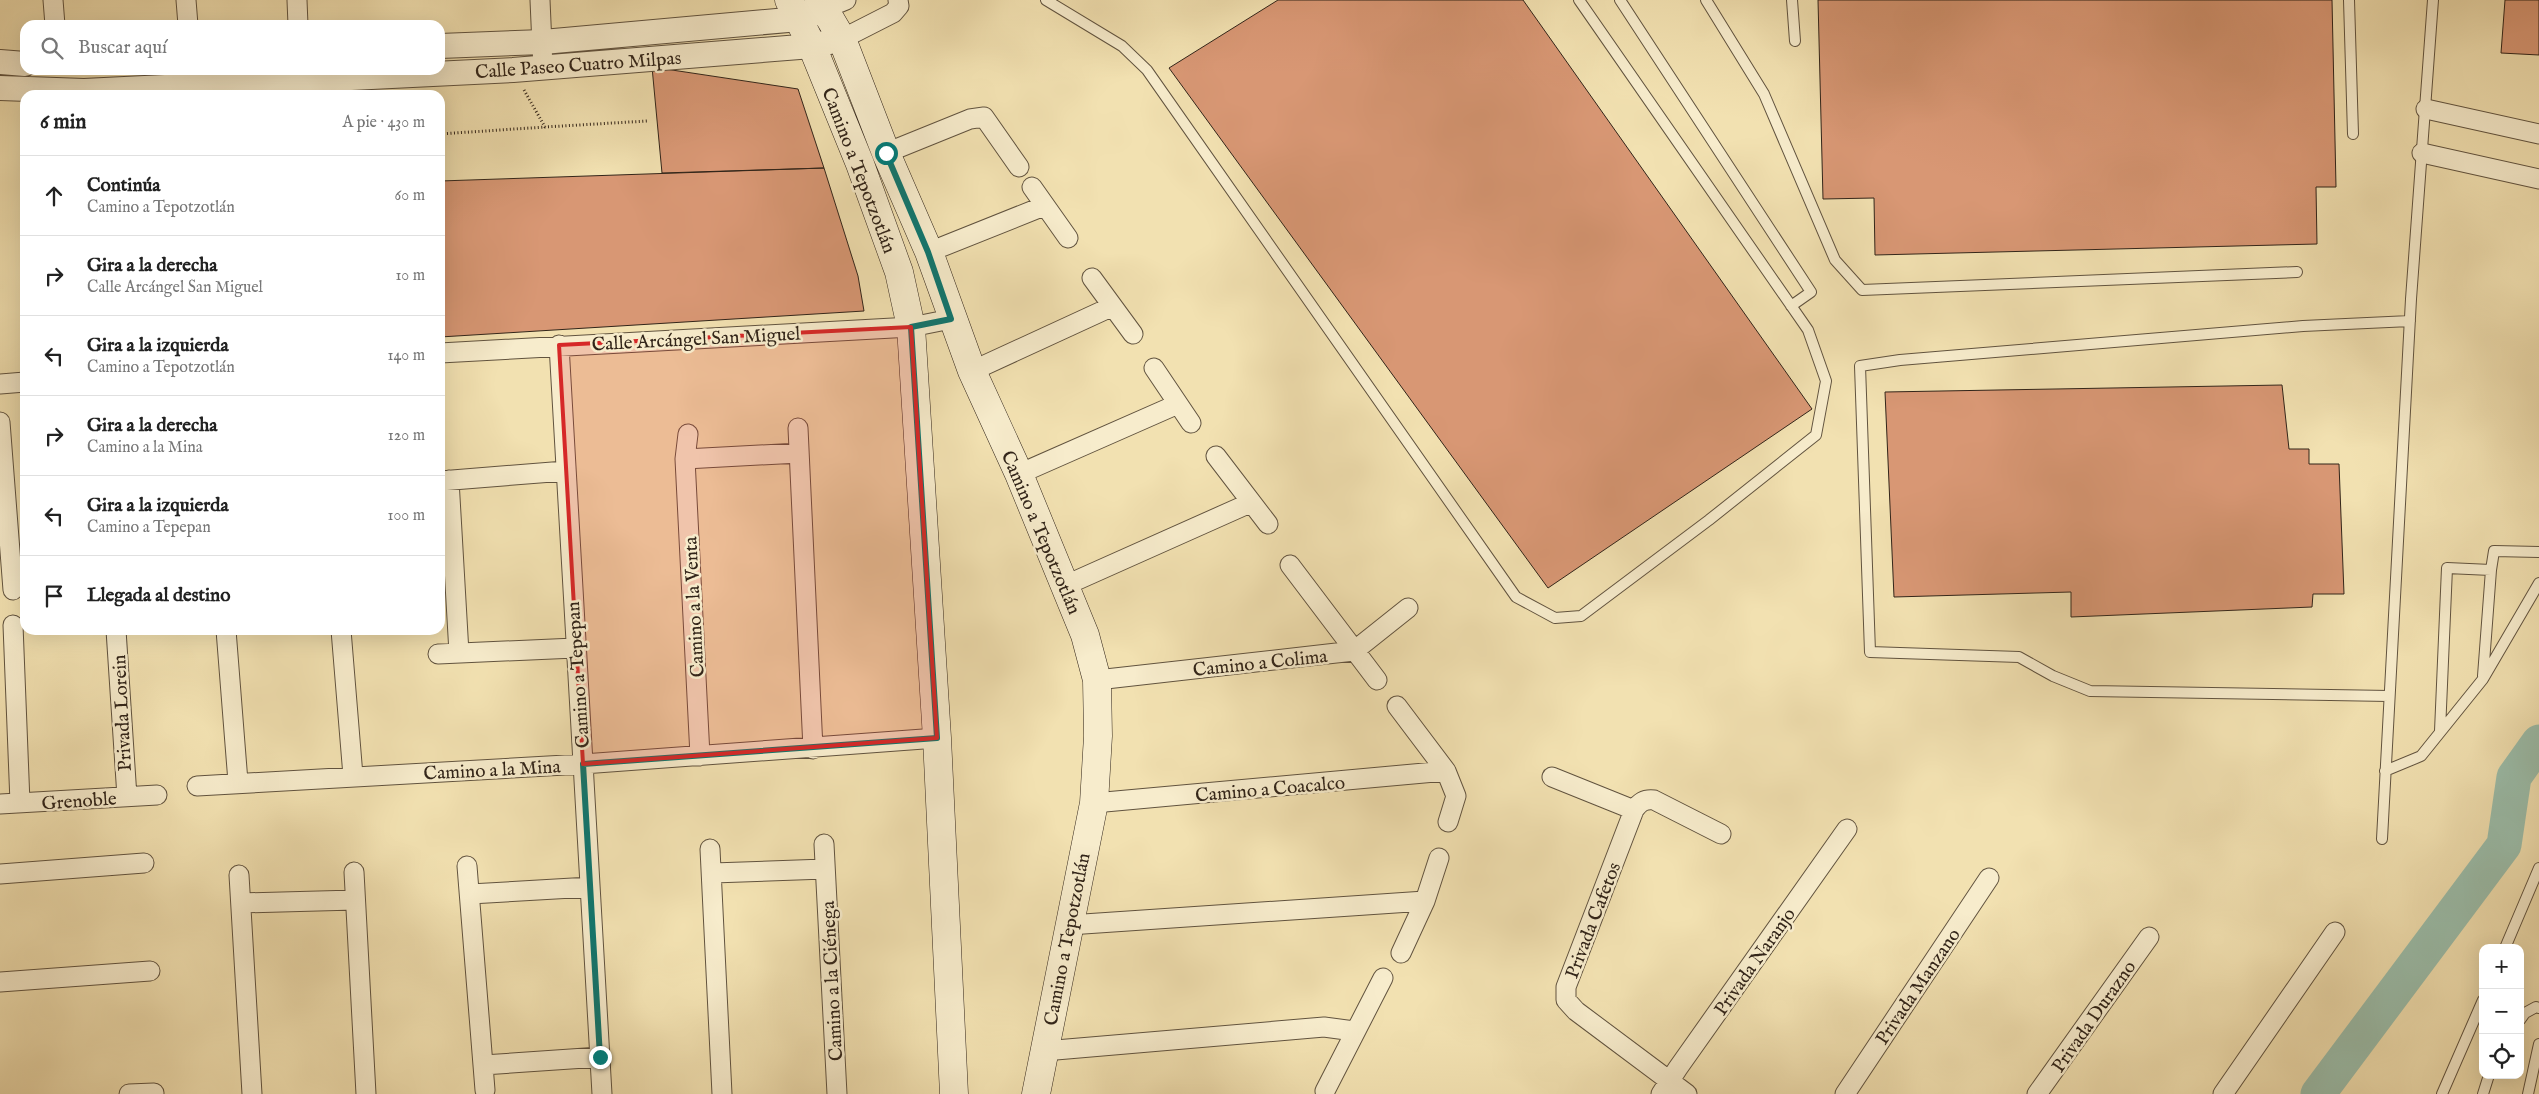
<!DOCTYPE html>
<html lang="es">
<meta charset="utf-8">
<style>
:root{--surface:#fff;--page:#f6f6f6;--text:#222;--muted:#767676;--line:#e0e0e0}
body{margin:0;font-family:"IM FELL English",serif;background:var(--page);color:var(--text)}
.controls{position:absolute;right:15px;bottom:15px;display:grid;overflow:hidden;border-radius:10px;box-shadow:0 5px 20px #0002}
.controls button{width:45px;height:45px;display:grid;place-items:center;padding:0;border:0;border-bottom:1px solid var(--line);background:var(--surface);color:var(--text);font:25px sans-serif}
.stop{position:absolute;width:15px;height:15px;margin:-11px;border:4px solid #0f766e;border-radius:50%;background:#fff}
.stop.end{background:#0f766e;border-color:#fff;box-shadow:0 1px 5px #0008}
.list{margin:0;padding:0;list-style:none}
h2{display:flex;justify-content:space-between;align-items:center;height:65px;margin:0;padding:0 20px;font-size:21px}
h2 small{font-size:16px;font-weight:400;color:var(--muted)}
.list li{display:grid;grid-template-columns:32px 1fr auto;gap:15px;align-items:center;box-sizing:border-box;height:80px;padding:0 20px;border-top:1px solid var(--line)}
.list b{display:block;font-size:19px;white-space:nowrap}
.list p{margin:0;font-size:16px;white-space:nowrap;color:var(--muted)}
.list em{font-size:16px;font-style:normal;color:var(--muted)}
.icon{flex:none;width:28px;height:28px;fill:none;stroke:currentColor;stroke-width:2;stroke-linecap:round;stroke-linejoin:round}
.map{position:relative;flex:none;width:2539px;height:1094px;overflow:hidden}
.search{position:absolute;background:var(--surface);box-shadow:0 5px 20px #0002;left:20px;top:20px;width:425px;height:55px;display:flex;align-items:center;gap:12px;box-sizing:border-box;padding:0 18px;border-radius:15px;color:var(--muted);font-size:19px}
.panel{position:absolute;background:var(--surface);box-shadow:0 5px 20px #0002;left:20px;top:90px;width:425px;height:545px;border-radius:15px}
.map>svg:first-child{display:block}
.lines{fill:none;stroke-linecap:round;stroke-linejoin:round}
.river{stroke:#9bbeab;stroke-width:35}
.building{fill:#d89774;stroke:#312419}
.service-casing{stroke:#61533f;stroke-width:12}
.minor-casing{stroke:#61533f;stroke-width:21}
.tertiary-casing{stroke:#61533f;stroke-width:26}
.secondary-casing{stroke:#312419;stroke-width:29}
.path{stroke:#312419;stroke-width:3;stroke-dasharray:1 2.5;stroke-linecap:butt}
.service{stroke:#f7eccc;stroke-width:10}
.minor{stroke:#f7eccc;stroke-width:19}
.tertiary{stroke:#f7eccc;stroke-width:24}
.secondary{stroke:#f7eccc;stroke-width:28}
.route{stroke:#0f766e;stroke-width:6}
.marked{fill:#d62828;fill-opacity:0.2;stroke:#d62828;stroke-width:4;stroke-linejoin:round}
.labels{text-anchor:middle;stroke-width:5;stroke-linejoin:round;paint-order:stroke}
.street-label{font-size:19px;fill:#312419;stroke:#f7eccc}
</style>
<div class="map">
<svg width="2539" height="1094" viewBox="0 0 2539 1094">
<rect width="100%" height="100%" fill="#f2e1b1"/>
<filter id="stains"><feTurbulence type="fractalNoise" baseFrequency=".004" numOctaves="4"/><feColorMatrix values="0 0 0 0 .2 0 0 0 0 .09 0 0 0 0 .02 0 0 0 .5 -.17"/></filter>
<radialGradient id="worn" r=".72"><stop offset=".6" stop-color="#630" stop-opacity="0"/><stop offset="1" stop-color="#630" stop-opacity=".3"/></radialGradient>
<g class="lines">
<!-- river -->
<path class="river" d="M2318,1094l186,-249 10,-68 25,-35"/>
</g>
<!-- building -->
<path class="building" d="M1278,0h245l289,409 -264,179 -379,-520z
M1818,0h514l4,187h-20l1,57 -442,11 -1,-57 -51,1z
M2505,0h34v55l-38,-2z
M652,67l146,22 26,79 -162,5z
M824,168l34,108 6,35 -424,26v-156z
M2282,385l7,64h20v15h30l5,130h-31l-1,13 -241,10v-25l-177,5 -9,-205z"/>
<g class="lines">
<defs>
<path id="service" d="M1046,0l76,46 25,24 369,527 39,21 26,-2 128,-96 107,-85 10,-54 -18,-51 -229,-330
M1620,0l191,292 -20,14
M1706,0l58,94 71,166 27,30 435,-18
M1792,0l3,41
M2349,0l4,134
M2483,676l8,-106
M2389,696l-299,-5 -37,-15 -34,-19 -149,-5 -10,-286 40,-6 403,-34 107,-5
M2440,731l7,-163 44,2 3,-19 45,1
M2385,771l36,-15 62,-77 56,-96
M2382,839l29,-540 22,-299
M2505,948l34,-80
M2520,1020l5,-7 11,-6 3,1
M2442,1094l41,-94
M2483,1094l6,-19
M2528,1094l11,-50"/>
<path id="minor" d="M53,0l2,25
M186,0l2,25
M297,0l1,25
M540,0l3,68
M824,9l22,-9
M842,39l51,-26 6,-7 -1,-6
M2426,109l113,25
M886,153l84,-34 14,-2 35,50
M2422,153l117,26
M1032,187l36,51
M929,252l115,-46
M1092,278l41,56
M559,345l43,749
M440,353l471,-26 40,-8
M1154,368l37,55
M972,371l139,-64
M0,384l25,-2
M0,422l13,168
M798,428l15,321
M688,434l-3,25 15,297
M1216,456l52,68
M685,459l114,-6
M1019,474l159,-70
M449,480l10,173
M440,481l125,-10
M1290,565l87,115
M1064,586l186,-83
M13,625l7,178
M116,630l11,167
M226,630l12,152
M341,630l12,146
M438,654l137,-6
M1097,680l257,-29 54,-43
M1397,706l49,65 10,25 -8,26
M1552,777l82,33
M197,786l386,-22 354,-26
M1094,803l352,-32
M0,804l157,-9
M824,844l13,250
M710,849l12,245
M467,866l18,224
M354,872l12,222
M713,873l112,-4
M0,874l144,-11
M239,875l13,219
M470,894l120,-7
M241,903l114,-3
M1069,925l356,-24
M1401,953l24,-52 14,-43
M0,982l150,-11
M1044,1051l280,-24 30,4
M483,1065l117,-8
M1325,1091l58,-113
M129,1094l25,-1
M1661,1094l17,-26 169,-239
M1687,1094l-111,-83 -10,-11v-13l68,-177c6,-8 10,-11 20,-10l67,34
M1845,1094l144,-216
M2037,1094l112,-157
M2223,1094l112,-162"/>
<path id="tertiary" d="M440,46l103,-4 256,-23 17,-6
M0,62l25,2
M0,88l84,3 429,-21 299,-24 30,-7"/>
<path id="secondary" d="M789,0l23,46 48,118 39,108 12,55 26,411 17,356
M819,0l23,39 44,114 43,99 43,119 47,103 66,161 12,45 1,56 -4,67 -58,291"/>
</defs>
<!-- service casing -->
<use href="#service" class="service-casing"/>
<!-- minor casing -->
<use href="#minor" class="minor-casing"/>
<!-- tertiary casing -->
<use href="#tertiary" class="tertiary-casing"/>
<!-- secondary casing -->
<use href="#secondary" class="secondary-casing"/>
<!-- path -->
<path class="path" d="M524,90l21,37 102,-6
M440,134l105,-7"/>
<!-- service -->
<use href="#service" class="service"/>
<!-- minor -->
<use href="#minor" class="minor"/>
<!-- tertiary -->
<use href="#tertiary" class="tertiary"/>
<!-- secondary -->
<use href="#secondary" class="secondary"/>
</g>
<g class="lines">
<!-- route -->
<path class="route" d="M600,1057l-17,-293 354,-26 -26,-411 40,-8 -23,-67 -42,-99"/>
</g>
<!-- marked area -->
<path class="marked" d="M911,327l26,411 -354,26 -24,-419z"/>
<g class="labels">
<!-- street labels -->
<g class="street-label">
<text transform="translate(578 64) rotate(-4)" y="7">Calle Paseo Cuatro Milpas</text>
<text transform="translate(860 170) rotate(69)" y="7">Camino a Tepotzotlán</text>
<text transform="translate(696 338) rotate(-3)" y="7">Calle Arcángel San Miguel</text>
<text transform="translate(1042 532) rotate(67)" y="7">Camino a Tepotzotlán</text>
<text transform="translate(693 607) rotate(-93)" y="7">Camino a la Venta</text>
<text transform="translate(1260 662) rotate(-6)" y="7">Camino a Colima</text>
<text transform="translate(577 675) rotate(-94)" y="7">Camino a Tepepan</text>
<text transform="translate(121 713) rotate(-93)" y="7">Privada Lorein</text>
<text transform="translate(492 769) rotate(-3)" y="7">Camino a la Mina</text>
<text transform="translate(1270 788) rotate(-5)" y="7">Camino a Coacalco</text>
<text transform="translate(79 800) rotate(-4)" y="7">Grenoble</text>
<text transform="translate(1592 920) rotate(-69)" y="7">Privada Cafetos</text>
<text transform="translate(1066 939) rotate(-79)" y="7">Camino a Tepotzotlán</text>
<text transform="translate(1754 961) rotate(-55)" y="7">Privada Naranjo</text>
<text transform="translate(831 981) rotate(-93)" y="7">Camino a la Ciénega</text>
<text transform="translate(1917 986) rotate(-56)" y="7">Privada Manzano</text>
<text transform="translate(2093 1016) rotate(-55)" y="7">Privada Durazno</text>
</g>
</g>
<rect width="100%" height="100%" filter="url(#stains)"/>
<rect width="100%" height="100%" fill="url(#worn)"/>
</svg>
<div class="controls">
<button>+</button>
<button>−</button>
<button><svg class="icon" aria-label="locate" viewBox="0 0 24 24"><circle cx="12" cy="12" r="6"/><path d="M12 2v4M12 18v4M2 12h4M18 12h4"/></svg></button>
</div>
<div class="stop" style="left:886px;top:153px"></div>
<div class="stop end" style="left:600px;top:1057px"></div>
<div class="search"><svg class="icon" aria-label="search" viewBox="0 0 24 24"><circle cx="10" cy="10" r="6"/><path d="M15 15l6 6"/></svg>Buscar aquí</div>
<section class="panel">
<h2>6 min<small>A pie · 430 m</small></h2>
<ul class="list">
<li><svg class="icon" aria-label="ahead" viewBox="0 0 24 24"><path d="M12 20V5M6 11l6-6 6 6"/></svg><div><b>Continúa</b><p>Camino a Tepotzotlán</p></div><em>60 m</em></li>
<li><svg class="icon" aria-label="right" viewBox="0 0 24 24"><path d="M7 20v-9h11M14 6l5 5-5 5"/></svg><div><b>Gira a la derecha</b><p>Calle Arcángel San Miguel</p></div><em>10 m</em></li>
<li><svg class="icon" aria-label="left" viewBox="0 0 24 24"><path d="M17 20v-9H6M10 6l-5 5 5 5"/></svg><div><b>Gira a la izquierda</b><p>Camino a Tepotzotlán</p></div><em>140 m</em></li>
<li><svg class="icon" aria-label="right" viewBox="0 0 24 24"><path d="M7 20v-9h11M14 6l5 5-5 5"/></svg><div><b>Gira a la derecha</b><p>Camino a la Mina</p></div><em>120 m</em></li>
<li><svg class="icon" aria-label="left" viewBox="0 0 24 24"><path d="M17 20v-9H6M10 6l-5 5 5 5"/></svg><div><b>Gira a la izquierda</b><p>Camino a Tepepan</p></div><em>100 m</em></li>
<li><svg class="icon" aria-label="arrive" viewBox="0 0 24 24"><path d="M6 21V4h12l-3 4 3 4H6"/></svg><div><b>Llegada al destino</b></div></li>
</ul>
</section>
</div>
